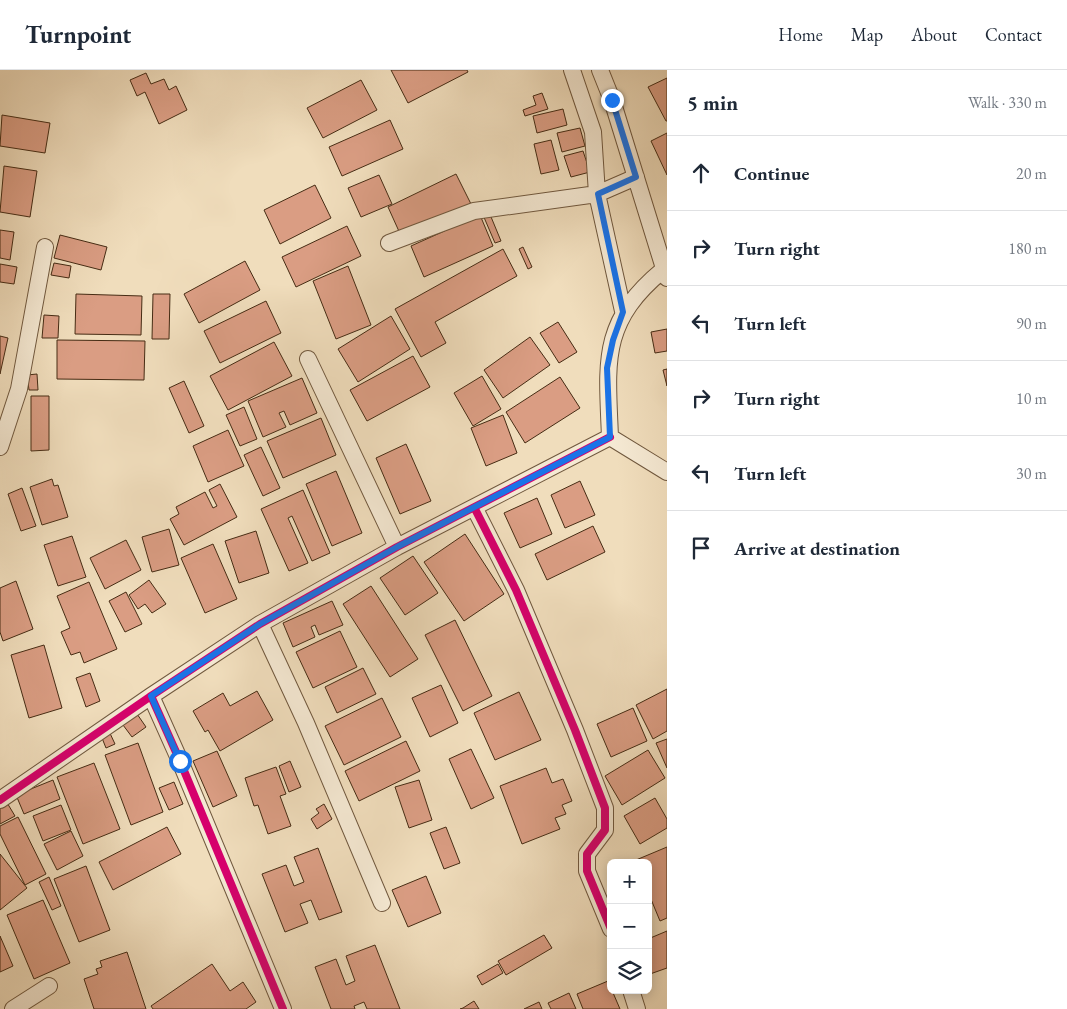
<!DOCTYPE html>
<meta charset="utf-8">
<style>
:root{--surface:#fff;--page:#f2f2f3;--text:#1f2937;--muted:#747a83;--line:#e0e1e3}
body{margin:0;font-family:"EB Garamond",serif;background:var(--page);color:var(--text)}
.controls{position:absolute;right:15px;bottom:15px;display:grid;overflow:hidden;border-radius:8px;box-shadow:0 2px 12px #0003}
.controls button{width:45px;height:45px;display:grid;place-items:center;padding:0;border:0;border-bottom:1px solid var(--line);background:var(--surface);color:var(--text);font:25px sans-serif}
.stop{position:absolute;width:15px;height:15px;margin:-11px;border:4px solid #1a73e8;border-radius:50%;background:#fff}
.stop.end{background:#1a73e8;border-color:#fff;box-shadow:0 1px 5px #0008}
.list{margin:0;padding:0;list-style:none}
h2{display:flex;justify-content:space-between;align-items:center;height:65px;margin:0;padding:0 20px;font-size:21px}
h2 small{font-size:16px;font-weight:400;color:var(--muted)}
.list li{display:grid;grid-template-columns:32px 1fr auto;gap:15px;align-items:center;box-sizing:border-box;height:75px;padding:0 20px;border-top:1px solid var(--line)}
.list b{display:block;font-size:19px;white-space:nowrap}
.list em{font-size:16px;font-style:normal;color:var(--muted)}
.icon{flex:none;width:28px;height:28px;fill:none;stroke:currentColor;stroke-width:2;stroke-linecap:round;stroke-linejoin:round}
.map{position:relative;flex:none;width:667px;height:939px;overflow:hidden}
header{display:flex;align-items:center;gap:30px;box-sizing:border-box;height:70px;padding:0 25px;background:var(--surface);border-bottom:1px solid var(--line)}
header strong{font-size:24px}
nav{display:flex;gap:28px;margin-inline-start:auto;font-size:18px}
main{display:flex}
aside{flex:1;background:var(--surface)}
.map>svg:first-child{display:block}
.building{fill:#da9d83;stroke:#462c14}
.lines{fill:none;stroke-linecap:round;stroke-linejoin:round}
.street-casing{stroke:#70583e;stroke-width:18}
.street{stroke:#f5e9d3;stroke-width:16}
.cycleway-casing{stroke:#f5e9d3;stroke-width:11}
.cycleway{stroke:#d6006c;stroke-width:8}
.route{stroke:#1a73e8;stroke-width:6}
</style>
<header>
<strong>Turnpoint</strong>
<nav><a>Home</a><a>Map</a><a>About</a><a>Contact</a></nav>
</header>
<main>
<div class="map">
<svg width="667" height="939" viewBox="0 0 667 939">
<rect width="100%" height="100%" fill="#f0ddbc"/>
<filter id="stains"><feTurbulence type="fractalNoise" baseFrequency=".004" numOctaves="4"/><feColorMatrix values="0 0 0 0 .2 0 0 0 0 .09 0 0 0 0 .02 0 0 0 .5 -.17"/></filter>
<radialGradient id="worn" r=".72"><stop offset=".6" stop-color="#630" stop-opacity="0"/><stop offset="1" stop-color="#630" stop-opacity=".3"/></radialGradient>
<!-- building -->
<path class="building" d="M391,0h76l1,2 -60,31z
M146,3l5,11 13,-5 5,11 7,-4 11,24 -28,14 -14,-32 -8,4 -7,-16z
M667,8v43h-1l-18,-34z
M361,10l16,30 -54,28 -16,-30z
M542,23l6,16 -23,7 -2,-6 13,-5 -3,-9z
M563,39l4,16 -30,8 -4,-17z
M2,45l48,8 -5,30 -45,-7z
M390,50l13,29 -61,27 -13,-29z
M580,58l5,18 -23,6 -5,-19z
M667,63v42l-16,-34z
M551,70l8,30 -18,4 -7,-30z
M583,81l7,21 -19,5 -7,-21z
M4,96l33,5 -7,46 -30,-5z
M456,104l15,30 -69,34 -14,-31z
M379,105l13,29 -31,13 -13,-29z
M315,115l16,33 -51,26 -16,-34z
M489,142l12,29 -6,2 -12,-28z
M480,145l13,31 -69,31 -13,-31z
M347,156l14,30 -65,31 -14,-30z
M0,160l14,2 -4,28 -10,-2z
M60,165l47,12 -6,23 -47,-12z
M523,177l9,20 -4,2 -9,-20z
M503,179l14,27 -82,46 11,21 -25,14 -26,-48z
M245,191l15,29 -61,33 -15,-29z
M54,193l17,3 -2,12 -18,-3z
M0,194l17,3 -3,17 -14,-2z
M348,196l23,59 -35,14 -23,-58z
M76,224l66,2 -1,39 -66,-1z
M153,224h17l-1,45h-17z
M266,231l15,32 -61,30 -16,-32z
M44,245l15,1 -1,22h-16z
M391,246l19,33 -52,33 -20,-33z
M558,252l19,30 -18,11 -19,-30z
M667,259v22l-12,2 -4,-21z
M0,266l8,2 -8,36z
M530,267l20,28 -47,33 -19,-28z
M57,270l88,1 -1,39 -87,-1z
M274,272l18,34 -64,34 -18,-34z
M413,286l17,31 -63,34 -17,-31z
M667,299v17l-4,-16z
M37,304l1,16h-9l-2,-15z
M482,306l19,33 -28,17 -19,-33z
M560,307l20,31 -55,35 -19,-31z
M302,308l15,35 -27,12 -6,-14 -5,2 7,14 -23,10 -15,-36z
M184,311l20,45 -15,7 -20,-45z
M31,326h18v54l-18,1z
M244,337l13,32 -17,7 -14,-31z
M503,345l14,38 -31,13 -15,-38z
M321,348l15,37 -53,23 -16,-37z
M228,360l16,36 -36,16 -15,-36z
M406,374l25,57 -31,13 -24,-56z
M261,377l19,41 -17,8 -19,-41z
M336,401l26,62 -30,13 -26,-62z
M52,409l2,7 4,-1 10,32 -26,8 -12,-38z
M580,411l15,34 -30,13 -14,-33z
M220,414l17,33 -53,28 -14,-26 9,-5 -3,-7 29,-15 8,16 4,-2 -8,-16z
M22,418l14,38 -15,5 -13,-37z
M303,420l27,63 -18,8 -20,-45 -4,2 20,45 -19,8 -28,-62z
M537,428l15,36 -32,14 -16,-35z
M593,456l12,26 -58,28 -12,-26z
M169,459l10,36 -27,7 -10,-35z
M256,461l13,42 -30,10 -14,-42z
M465,464l39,60 -40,27 -40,-59z
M72,466l14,41 -28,9 -14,-41z
M126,470l15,30 -36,19 -15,-31z
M213,474l24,55 -32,14 -24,-55z
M413,486l25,37 -33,22 -25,-37z
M149,510l17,24 -14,9 -7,-9 -7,5 -9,-14z
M16,511l17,48 -30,12 -3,-9v-44z
M89,512l28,67 -33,14 -4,-11 -9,3 -10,-23 9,-4 -13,-32z
M371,516l47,73 -28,18 -47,-73z
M126,522l16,32 -17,8 -16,-31z
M332,531l11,24 -24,10 -4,-10 -4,2 4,10 -22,10 -10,-24z
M455,550l37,76 -29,15 -38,-76z
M340,561l17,36 -44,21 -17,-36z
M44,575l18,63 -33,10 -18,-63z
M363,598l13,26 -39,19 -12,-26z
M90,603l10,28 -14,6 -10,-29z
M441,615l17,38 -28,14 -18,-39z
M667,619v42l-14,8 -17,-34z
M257,621l16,29 -53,31 -12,-21 -3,2 -12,-21 30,-18 7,13z
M519,622l22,48 -46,20 -21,-47z
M382,628l19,39 -57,28 -19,-39z
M633,638l14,33 -36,16 -14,-33z
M135,641l11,16 -14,10 -12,-16z
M108,659l7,15 -9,4 -6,-15z
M667,669v29l-11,-25z
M406,671l14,30 -61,30 -14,-30z
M138,673l25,69 -32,13 -26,-70z
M471,679l23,49 -23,11 -22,-50z
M648,680l17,28 -43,27 -17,-29z
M217,681l20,45 -24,11 -20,-46z
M290,691l11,26 -12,5 -10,-26z
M94,693l26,66 -37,15 -26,-67z
M276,697l10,27 -6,2 11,30 -23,8 -10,-29 -4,1 -9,-28z
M546,698l6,15 11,-4 9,22 -10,4 4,9 -11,4 5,11 -38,15 -22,-58z
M53,710l7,19 -36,15 -8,-19z
M419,710l13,40 -23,8 -14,-41z
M174,712l9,22 -14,6 -10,-22z
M655,728l12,21v9l-27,16 -16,-28z
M6,731l9,15 -15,8v-20z
M324,734l8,15 -15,10 -6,-10 8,-6 -3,-4z
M61,735l10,25 -28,11 -10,-25z
M18,747l28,57 -21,11 -25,-51v-8z
M167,757l14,27 -68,36 -14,-28z
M446,757l14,36 -16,6 -14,-36z
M71,761l12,25 -26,14 -13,-26z
M667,777v71l-7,3 -12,-29v-29h-11l-1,-3z
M318,778l24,64 -23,8 -8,-20 -11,4 8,19 -23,9 -23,-58 24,-9 8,21 10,-4 -10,-25z
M0,784l27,34 -27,22z
M86,796l24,64 -31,12 -25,-63z
M426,806l15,37 -33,14 -16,-37z
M49,807l12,29 -9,4 -13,-28z
M43,830l27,63 -36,16 -27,-64z
M667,861v37l-17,6 -2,-35z
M544,865l8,13 -46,27 -8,-14z
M0,866l13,30 -13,6z
M375,875l25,64h-33l-3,-7 -10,4 1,3h-24l-16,-42 21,-8 10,26 9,-4 -9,-25z
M127,882l19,57h-52l-10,-30 14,-5 -2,-5 6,-2 -2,-6z
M212,894l18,27 13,-9 13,20 -10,7h-93l-2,-3z
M498,894l5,9 -21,12 -5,-9z
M608,911l12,28h-37l-6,-15z
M569,923l7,16h-25l-3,-6z
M474,931l5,8h-19l3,-1z
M539,932l3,7h-18z"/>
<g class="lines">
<defs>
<path id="street" d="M572,0l21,62 4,62 26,117
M600,0l12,30 55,178
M389,173l85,-32 123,-17 39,-17
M308,289l89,188
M610,367c-3,-75 -10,-115 53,-167
M610,367l57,35
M0,377l19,-58 26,-142
M475,439l41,81 59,140 30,78v22l-18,24v17l24,58
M260,554l46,99 76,180
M151,626l29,65 103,248
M0,730l151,-104 109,-72 137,-77 213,-110
M631,920l6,19
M13,939l36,-23"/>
</defs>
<!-- street casing -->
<use href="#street" class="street-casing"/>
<!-- street -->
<use href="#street" class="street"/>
<defs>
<path id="cycleway" d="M475,439l41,81 59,140 30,78v22l-18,24v17l24,58
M151,626l29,65 103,248
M0,730l151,-104 109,-72 137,-77 213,-110"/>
</defs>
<!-- cycleway casing -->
<use href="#cycleway" class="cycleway-casing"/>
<!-- cycleway -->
<use href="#cycleway" class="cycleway"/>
</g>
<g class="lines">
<!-- route -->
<path class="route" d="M180,691l-29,-65 109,-72 137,-77 213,-110 -3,-69 6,-28 10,-28 -25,-118 38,-17 -24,-77"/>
</g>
<rect width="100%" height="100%" filter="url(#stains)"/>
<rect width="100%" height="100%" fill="url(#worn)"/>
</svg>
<div class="controls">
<button>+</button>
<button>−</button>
<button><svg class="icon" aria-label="layers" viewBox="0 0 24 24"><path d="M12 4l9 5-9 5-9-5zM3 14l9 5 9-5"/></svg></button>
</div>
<div class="stop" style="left:180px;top:691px"></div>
<div class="stop end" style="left:612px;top:30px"></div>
</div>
<aside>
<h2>5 min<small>Walk · 330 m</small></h2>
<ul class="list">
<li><svg class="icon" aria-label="ahead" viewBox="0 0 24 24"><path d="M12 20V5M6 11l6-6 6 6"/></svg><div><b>Continue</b></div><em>20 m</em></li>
<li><svg class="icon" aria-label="right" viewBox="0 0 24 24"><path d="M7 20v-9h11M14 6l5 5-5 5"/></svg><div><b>Turn right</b></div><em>180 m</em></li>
<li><svg class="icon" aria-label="left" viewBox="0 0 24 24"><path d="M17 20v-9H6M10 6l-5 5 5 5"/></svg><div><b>Turn left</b></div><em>90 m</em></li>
<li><svg class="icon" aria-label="right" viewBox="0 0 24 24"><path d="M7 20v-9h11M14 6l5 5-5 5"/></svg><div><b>Turn right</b></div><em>10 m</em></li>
<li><svg class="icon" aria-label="left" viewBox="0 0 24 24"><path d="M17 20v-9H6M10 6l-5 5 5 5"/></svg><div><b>Turn left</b></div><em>30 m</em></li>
<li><svg class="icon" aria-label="arrive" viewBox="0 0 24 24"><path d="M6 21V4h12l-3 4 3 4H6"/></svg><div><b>Arrive at destination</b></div></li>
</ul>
</aside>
</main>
